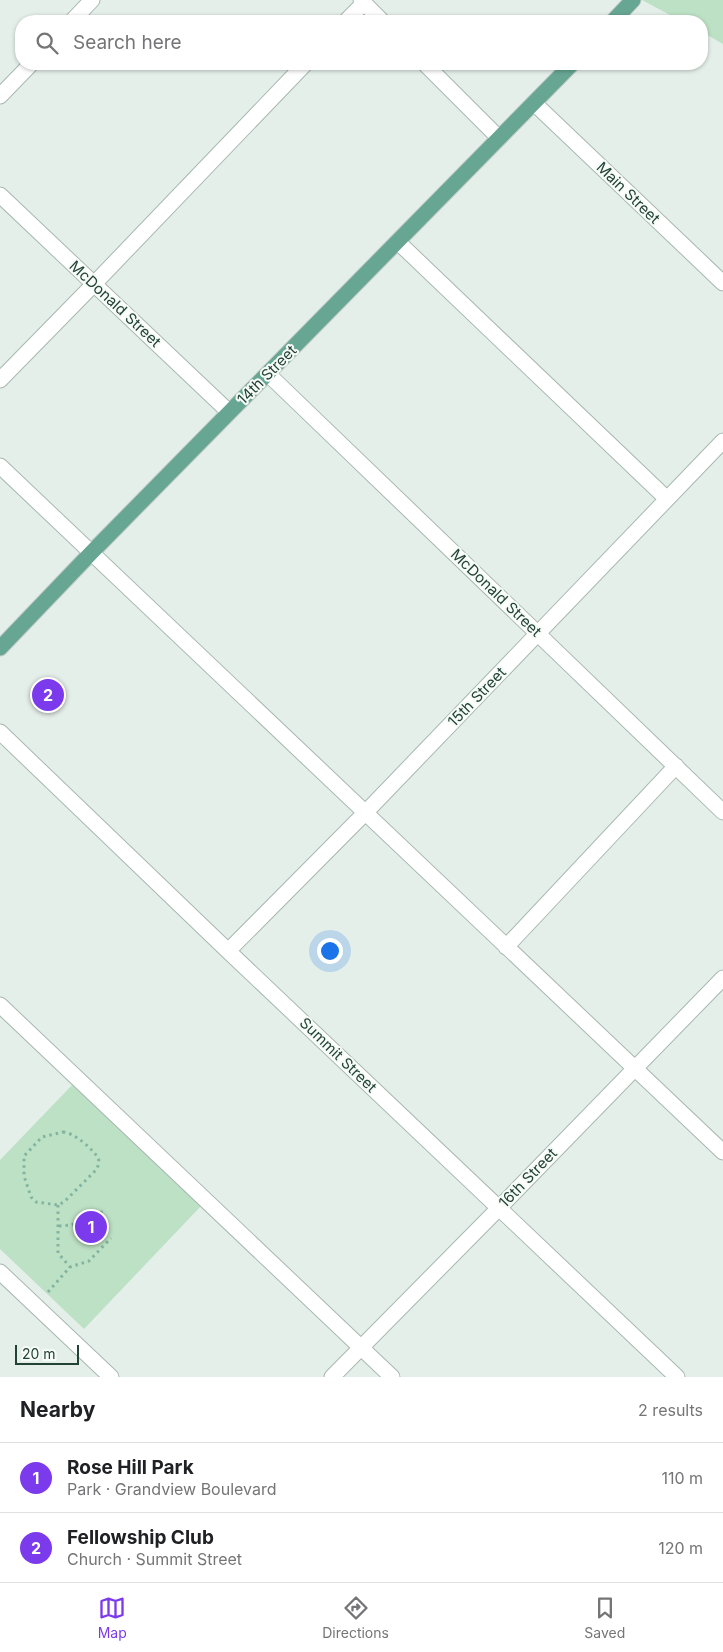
<!DOCTYPE html>
<meta charset="utf-8">
<style>
:root{--surface:#fff;--page:#f6f6f6;--text:#202124;--muted:#757577;--line:#e0e0e0;--accent:#7c3aed}
body{margin:0;font-family:Inter,sans-serif;background:var(--page);color:var(--text)}
.scale{position:absolute;left:15px;bottom:12px;width:64px;box-sizing:border-box;padding-left:5px;border:2px solid #224237;border-top:0;font-size:14px;line-height:18px;white-space:nowrap;color:#224237;-webkit-text-stroke:4px #f6fbf8;paint-order:stroke}
.you{position:absolute;left:329px;top:950px;width:18px;height:18px;margin:-12px;border:4px solid #fff;border-radius:50%;background:#1a73e8;box-shadow:0 0 0 8px #1a73e833}
.badge{display:grid;place-items:center;width:32px;height:32px;border-radius:50%;background:var(--accent);color:#fff;font-size:16px;font-weight:700}
.pin{position:absolute;translate:-50% -50%;border:2px solid #fff;box-shadow:0 1px 5px #0006}
.list{margin:0;padding:0;list-style:none}
h2{display:flex;justify-content:space-between;align-items:center;height:65px;margin:0;padding:0 20px;font-size:21px}
h2 small{font-size:16px;font-weight:400;color:var(--muted)}
.list li{display:grid;grid-template-columns:32px 1fr auto;gap:15px;align-items:center;box-sizing:border-box;height:70px;padding:0 20px;border-top:1px solid var(--line)}
.list b{display:block;font-size:19px;white-space:nowrap}
.list p{margin:0;font-size:16px;white-space:nowrap;color:var(--muted)}
.list em{font-size:16px;font-style:normal;color:var(--muted)}
.icon{flex:none;width:28px;height:28px;fill:none;stroke:currentColor;stroke-width:2;stroke-linecap:round;stroke-linejoin:round}
.map{position:relative;flex:none;width:723px;height:1377px;overflow:hidden}
.search{position:absolute;background:var(--surface);box-shadow:0 1px 4px #0004;left:15px;right:15px;top:15px;height:55px;display:flex;align-items:center;gap:12px;box-sizing:border-box;padding:0 18px;border-radius:20px;color:var(--muted);font-size:19px}
.sheet{height:205px;background:var(--surface)}
nav{display:flex;justify-content:space-around;align-items:center;box-sizing:border-box;height:70px;border-top:1px solid var(--line);background:var(--surface);font-size:14px;color:var(--muted)}
nav a{display:grid;justify-items:center;gap:2px}
nav .on{color:var(--accent)}
.map>svg:first-child{display:block}
.green{fill:#bde1c4}
.lines{fill:none;stroke-linecap:round;stroke-linejoin:round}
.minor-casing{stroke:#a7b8b1;stroke-width:17}
.major-casing{stroke:#c1cac7;stroke-width:17}
.path{stroke:#83b4a1;stroke-width:3;stroke-dasharray:2.5 4;stroke-linecap:butt}
.minor{stroke:#fff;stroke-width:15}
.major{stroke:#67a692;stroke-width:15}
.labels{text-anchor:middle;stroke-width:4;stroke-linejoin:round;paint-order:stroke}
.street-label{font-size:15px;fill:#224237;stroke:#f6fbf8}
</style>
<div class="map">
<svg width="723" height="1377" viewBox="0 0 723 1377">
<rect width="100%" height="100%" fill="#e5efea"/>
<!-- green -->
<path class="green" d="M642,0h81v44l-21,-12v-11h-21z
M74,1083l128,122 -118,124 -84,-80v-89z"/>
<g class="lines">
<defs>
<path id="minor" d="M361,0l21,21
M72,21l20,-21
M346,21l18,-18
M425,64l74,74
M0,96l31,-32
M534,103l189,180
M0,195l229,217
M398,242l269,257
M268,374l455,438
M0,380l94,-96 211,-220
M0,466l723,686
M0,732l228,219 449,426
M506,947l170,-181
M228,951l137,-138 358,-372
M0,1005l392,372
M0,1272l111,105
M332,1377l167,-169 224,-230"/>
<path id="major" d="M613,21l20,-21
M0,648l91,-95 481,-489"/>
</defs>
<!-- minor casing -->
<use href="#minor" class="minor-casing"/>
<!-- major casing -->
<use href="#major" class="major-casing"/>
<!-- path -->
<path class="path" d="M63,1132c10,0 30,17 35,26 2,4 0,7 -1,11l-33,33 -6,3 -22,-3 -5,-5 -7,-21v-20l18,-19z
M58,1205v48l12,14
M59,1226l13,-1 15,-12 16,-1
M48,1292l22,-25 19,-6 22,-23"/>
<!-- minor -->
<use href="#minor" class="minor"/>
<!-- major -->
<use href="#major" class="major"/>
</g>
<g class="labels">
<!-- street labels -->
<g class="street-label">
<text transform="translate(628 193) rotate(44)" y="5">Main Street</text>
<text transform="translate(115 304) rotate(43)" y="5">McDonald Street</text>
<text transform="translate(267 375) rotate(-45)" y="5">14th Street</text>
<text transform="translate(496 593) rotate(44)" y="5">McDonald Street</text>
<text transform="translate(477 697) rotate(-46)" y="5">15th Street</text>
<text transform="translate(338 1055) rotate(44)" y="5">Summit Street</text>
<text transform="translate(528 1178) rotate(-46)" y="5">16th Street</text>
</g>
</g>
</svg>
<div class="scale">20 m</div>
<div class="you"></div>
<div class="pin badge" style="left:91px;top:1227px">1</div>
<div class="pin badge" style="left:48px;top:695px">2</div>
<div class="search"><svg class="icon" aria-label="search" viewBox="0 0 24 24"><circle cx="10" cy="10" r="6"/><path d="M15 15l6 6"/></svg>Search here</div>
</div>
<section class="sheet">
<h2>Nearby<small>2 results</small></h2>
<ul class="list">
<li><span class="badge">1</span><div><b>Rose Hill Park</b><p>Park · Grandview Boulevard</p></div><em>110 m</em></li>
<li><span class="badge">2</span><div><b>Fellowship Club</b><p>Church · Summit Street</p></div><em>120 m</em></li>
</ul>
</section>
<nav>
<a class="on"><svg class="icon" aria-label="map" viewBox="0 0 24 24"><path d="M3 6l6-2 6 2 6-2v14l-6 2-6-2-6 2zM9 4v14M15 6v14"/></svg>Map</a>
<a><svg class="icon" aria-label="directions" viewBox="0 0 24 24"><path d="M12 3l9 9-9 9-9-9zM9 14v-3h6M13 9l2 2-2 2"/></svg>Directions</a>
<a><svg class="icon" aria-label="saved" viewBox="0 0 24 24"><path d="M7 4h10v16l-5-4-5 4z"/></svg>Saved</a>
</nav>
